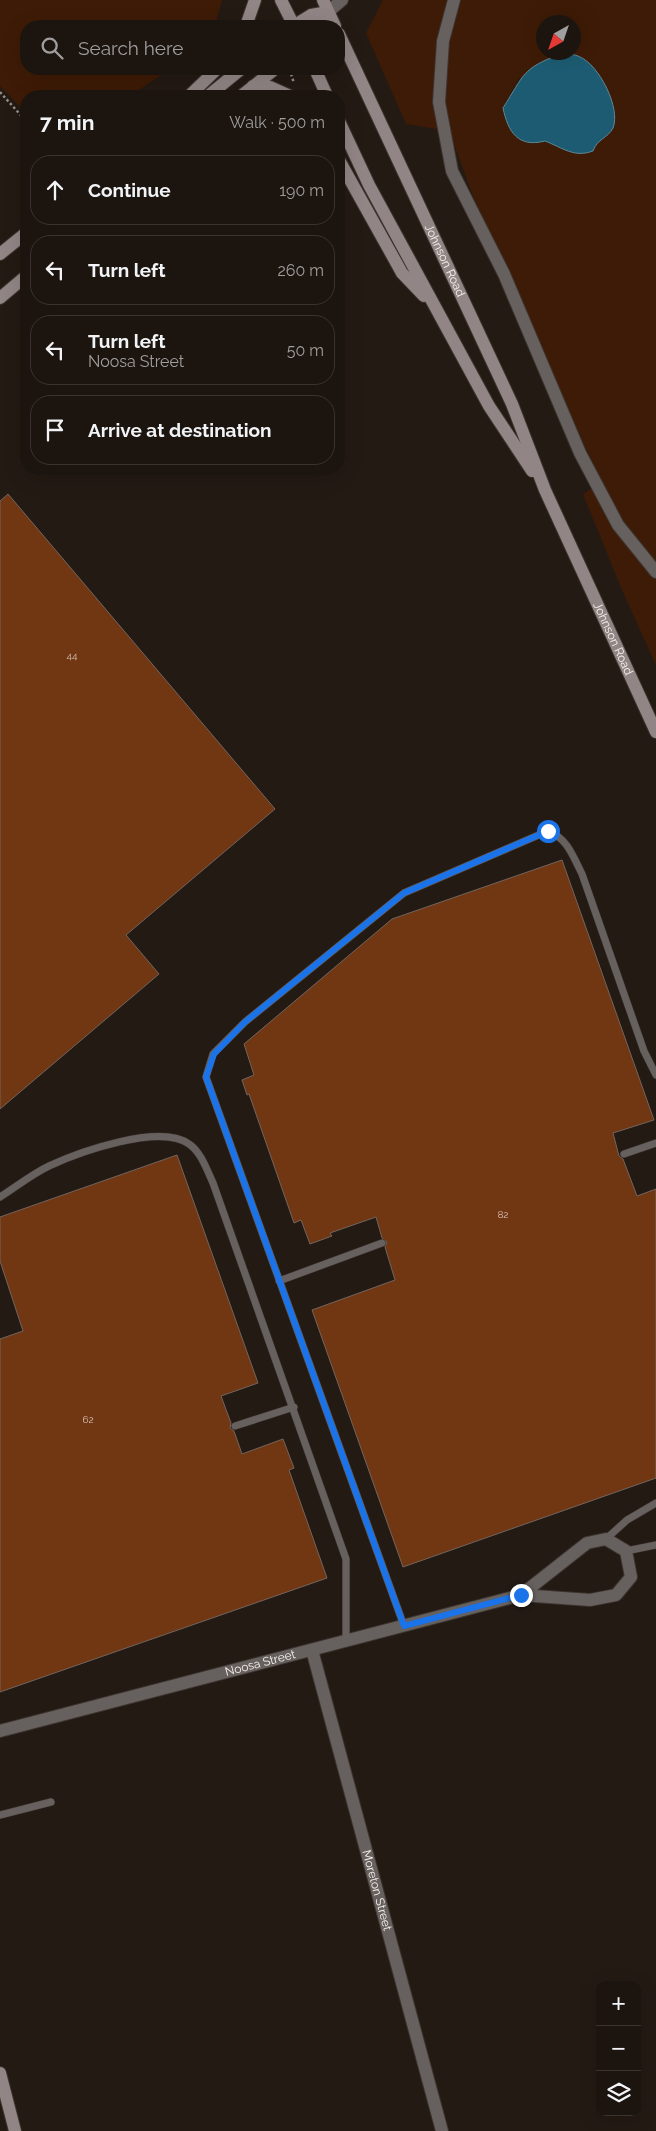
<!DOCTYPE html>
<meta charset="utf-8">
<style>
:root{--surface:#1b140f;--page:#28211d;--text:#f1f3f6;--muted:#a09e9e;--line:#39332f}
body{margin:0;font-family:Raleway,sans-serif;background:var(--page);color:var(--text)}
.controls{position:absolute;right:15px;bottom:15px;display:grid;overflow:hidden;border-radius:10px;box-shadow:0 5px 20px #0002}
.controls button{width:45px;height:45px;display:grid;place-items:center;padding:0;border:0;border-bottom:1px solid var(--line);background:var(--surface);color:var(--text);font:25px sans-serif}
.compass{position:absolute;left:536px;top:15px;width:45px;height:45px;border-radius:50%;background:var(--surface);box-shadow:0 5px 20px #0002;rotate:220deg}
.stop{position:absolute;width:15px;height:15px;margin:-11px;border:4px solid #1a73e8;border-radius:50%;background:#fff}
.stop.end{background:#1a73e8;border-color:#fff;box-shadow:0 1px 5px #0008}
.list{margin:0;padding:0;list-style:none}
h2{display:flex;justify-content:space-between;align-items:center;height:65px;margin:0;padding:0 20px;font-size:21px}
h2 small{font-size:16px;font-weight:400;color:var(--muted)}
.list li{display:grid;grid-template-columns:32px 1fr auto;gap:15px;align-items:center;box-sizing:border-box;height:70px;margin:0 10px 10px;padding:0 10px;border:1px solid var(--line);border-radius:20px}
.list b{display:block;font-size:19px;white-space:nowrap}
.list p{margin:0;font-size:16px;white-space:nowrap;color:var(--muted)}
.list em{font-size:16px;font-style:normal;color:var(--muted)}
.icon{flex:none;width:28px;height:28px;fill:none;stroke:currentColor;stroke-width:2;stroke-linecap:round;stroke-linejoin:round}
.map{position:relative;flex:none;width:656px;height:2131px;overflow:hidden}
.search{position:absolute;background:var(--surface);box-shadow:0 5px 20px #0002;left:20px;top:20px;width:325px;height:55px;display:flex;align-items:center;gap:12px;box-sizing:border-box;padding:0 18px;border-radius:20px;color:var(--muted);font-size:19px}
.panel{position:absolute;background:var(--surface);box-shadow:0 5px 20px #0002;left:20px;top:90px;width:325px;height:385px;border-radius:20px}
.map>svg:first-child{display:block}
.green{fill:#3e1b06;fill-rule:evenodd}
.water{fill:#1c5b71;stroke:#5e8896}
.building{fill:#713612;stroke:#72655f}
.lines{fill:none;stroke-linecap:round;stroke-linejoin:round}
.lane-casing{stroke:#3d342e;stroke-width:8}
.street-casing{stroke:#3d342e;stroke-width:14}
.secondary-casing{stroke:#3d342e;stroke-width:14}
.path{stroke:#948c87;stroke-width:2.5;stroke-dasharray:2.5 2.5;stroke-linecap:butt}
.lane{stroke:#66605f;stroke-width:7}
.street{stroke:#66605f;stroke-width:12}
.secondary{stroke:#918685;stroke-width:12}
.route{stroke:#1a73e8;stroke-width:6}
.labels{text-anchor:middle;stroke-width:4;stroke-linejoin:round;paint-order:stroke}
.number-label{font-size:10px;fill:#d6c2b6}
.street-label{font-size:12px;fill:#f8f1ed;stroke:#0a0604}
</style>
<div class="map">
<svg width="656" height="2131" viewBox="0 0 656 2131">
<rect width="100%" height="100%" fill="#241a14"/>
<!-- green -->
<path class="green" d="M0,0h222l-7,26h-189v43h145l-42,27h-103v17l-26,-27z
M383,0h273v665l-34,-75 -39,-96 19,-12 -39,-83 -91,-206 -23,-62 -43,-7 -40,-91zM544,22h30v30h-30zM519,78l87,58c-12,8 -35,12 -50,9 -12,-2 -10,-5 -23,-1l-30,-36z"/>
<!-- water -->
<path class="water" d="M561,54c6,0 14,0 19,3 19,8 41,51 33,71 -5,10 -16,11 -20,23 -19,7 -30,-3 -48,-10 -27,7 -37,-9 -42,-33 21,-33 19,-40 58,-54z"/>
<!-- building -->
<path class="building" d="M8,494l267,315 -149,126 33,39 -159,135v-608z
M562,860l92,260 -41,13 6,23 4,3 14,37 19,-7v289l-253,89 -91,-257 83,-30 -10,-33 2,-5 -5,-4 -6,-21 -46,16 2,3 -22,8 -9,-24 -7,3 -45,-129 -2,1 -5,-15 12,-5 -10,-31 148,-125z
M177,1155l81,228 -37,13 10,27 -1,5 4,3 8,23 41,-15 11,29 -5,2 38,108 -327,114v-353l23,-8 -23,-70v-44z"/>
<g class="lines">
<defs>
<path id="lane" d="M624,1154l32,-11
M0,1197c16,-10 32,-23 49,-31 30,-14 111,-43 140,-22 12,8 18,26 24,39l133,376v82
M279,1281l103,-38
M235,1426l59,-19
M606,1539l21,-19 29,-17
M626,1551l30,-6
M404,1626l-198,-549 7,-23 32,-32 159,-129 144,-62c19,7 25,25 34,43l62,177 12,24
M0,1815l51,-13"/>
<g id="street">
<path d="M454,0l-11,41 -4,61 13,69 52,103 76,179 38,72 38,47"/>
<path d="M328,12l14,-12"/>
<path id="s1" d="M312,1650l130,481"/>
<path id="s2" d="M0,1731l521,-136 69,5 26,-5 15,-18 -5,-26 -20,-12 -19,4 -66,52"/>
</g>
<g id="secondary">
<path d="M281,0l13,26"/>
<path d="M323,0l12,26"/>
<path d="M246,26l9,-26"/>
<path d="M293,26l18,-11 17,-3"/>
<path d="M321,26l7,-14"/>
<path id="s3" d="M339,34l173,370 33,86 111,242"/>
<path d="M315,69l12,27"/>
<path d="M253,86l17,1 20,9"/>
<path d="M189,96l28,-27"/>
<path d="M208,96l33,-27"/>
<path d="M241,96l34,-27"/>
<path d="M339,121l30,64 120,221 43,65"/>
<path d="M339,160l63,113 22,23"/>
<path d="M0,254l26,-21"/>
<path d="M0,298l26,-22"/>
<path d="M0,2073l15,58"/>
</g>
</defs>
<!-- lane casing -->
<use href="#lane" class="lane-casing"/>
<!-- street casing -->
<use href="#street" class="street-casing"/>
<!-- secondary casing -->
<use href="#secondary" class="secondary-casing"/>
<!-- path -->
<path class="path" d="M291,74l3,9
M0,92l26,29"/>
<!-- lane -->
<use href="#lane" class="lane"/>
<!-- street -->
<use href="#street" class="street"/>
<!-- secondary -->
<use href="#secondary" class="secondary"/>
</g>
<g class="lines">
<!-- route -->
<path class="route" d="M521,1595l-117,31 -198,-549 8,-23 31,-32 159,-129 144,-62"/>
</g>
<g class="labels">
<!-- number labels -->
<g class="number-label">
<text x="72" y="659">44</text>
<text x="503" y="1218">82</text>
<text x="88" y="1423">62</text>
</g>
<!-- street labels -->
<g class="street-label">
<text dy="4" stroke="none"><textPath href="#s3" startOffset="250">Johnson Road</textPath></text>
<text dy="4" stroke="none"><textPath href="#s3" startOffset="664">Johnson Road</textPath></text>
<text dy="4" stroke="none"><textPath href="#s2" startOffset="269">Noosa Street</textPath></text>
<text dy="4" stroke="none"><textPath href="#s1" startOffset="249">Moreton Street</textPath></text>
</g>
</g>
</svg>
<div class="controls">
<button>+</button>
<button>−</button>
<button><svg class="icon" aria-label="layers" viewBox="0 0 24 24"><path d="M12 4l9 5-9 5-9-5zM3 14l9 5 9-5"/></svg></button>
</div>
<svg class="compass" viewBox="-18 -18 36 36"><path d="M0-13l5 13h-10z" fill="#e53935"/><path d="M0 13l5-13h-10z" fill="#a09e9e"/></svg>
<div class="stop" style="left:548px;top:831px"></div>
<div class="stop end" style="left:521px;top:1595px"></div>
<div class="search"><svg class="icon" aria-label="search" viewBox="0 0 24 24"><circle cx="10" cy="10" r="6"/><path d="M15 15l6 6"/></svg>Search here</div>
<section class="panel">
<h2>7 min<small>Walk · 500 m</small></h2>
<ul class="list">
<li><svg class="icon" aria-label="ahead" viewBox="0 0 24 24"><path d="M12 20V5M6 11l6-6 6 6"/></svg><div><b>Continue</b></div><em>190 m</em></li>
<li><svg class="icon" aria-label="left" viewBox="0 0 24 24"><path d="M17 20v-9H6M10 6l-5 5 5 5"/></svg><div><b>Turn left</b></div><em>260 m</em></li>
<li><svg class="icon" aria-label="left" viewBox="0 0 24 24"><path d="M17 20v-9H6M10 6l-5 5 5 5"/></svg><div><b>Turn left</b><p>Noosa Street</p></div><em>50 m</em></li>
<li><svg class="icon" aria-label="arrive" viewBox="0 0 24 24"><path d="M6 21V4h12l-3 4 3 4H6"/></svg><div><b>Arrive at destination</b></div></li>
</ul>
</section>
</div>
